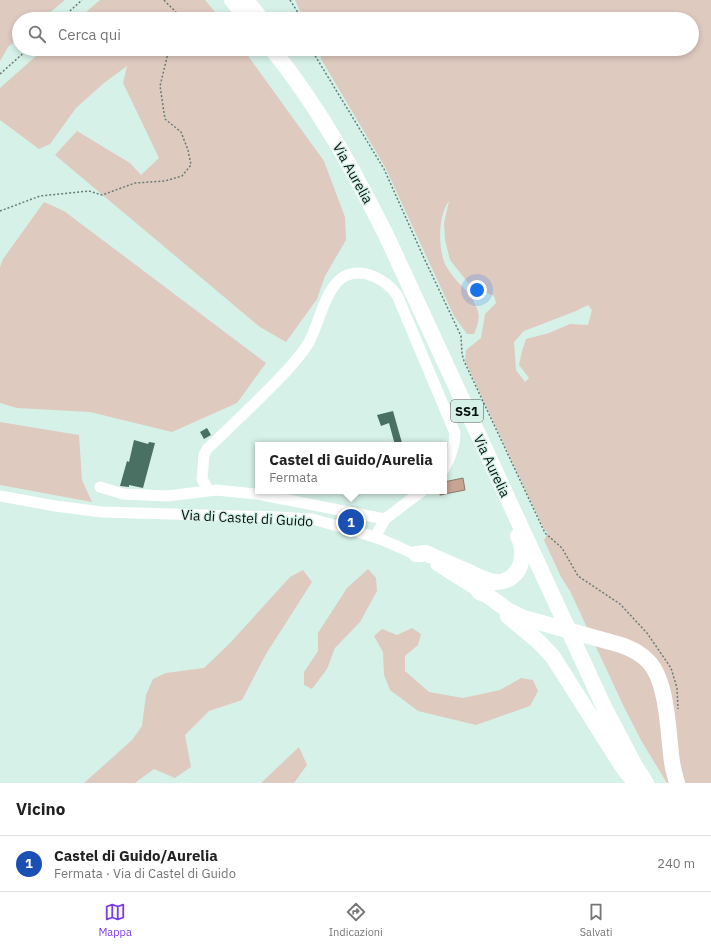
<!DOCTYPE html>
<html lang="it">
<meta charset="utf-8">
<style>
:root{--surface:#fff;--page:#f2f2f2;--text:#222;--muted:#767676;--line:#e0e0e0;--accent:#7c3aed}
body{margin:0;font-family:"IBM Plex Sans",sans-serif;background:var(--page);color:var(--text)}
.you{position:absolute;left:477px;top:290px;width:14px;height:14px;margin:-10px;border:3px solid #fff;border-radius:50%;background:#1a73e8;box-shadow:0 0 0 6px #1a73e833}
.badge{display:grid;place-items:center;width:26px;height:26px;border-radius:50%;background:var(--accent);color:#fff;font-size:13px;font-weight:700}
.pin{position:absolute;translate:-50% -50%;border:2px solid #fff;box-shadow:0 1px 4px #0006}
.popup{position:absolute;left:255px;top:442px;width:192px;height:52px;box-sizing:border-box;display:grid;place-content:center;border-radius:0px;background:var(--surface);filter:drop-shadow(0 1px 3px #0005);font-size:13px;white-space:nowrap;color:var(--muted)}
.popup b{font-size:15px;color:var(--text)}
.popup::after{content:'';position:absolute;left:50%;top:100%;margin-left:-8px;border:8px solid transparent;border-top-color:var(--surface)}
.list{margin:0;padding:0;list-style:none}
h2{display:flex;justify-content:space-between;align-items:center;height:52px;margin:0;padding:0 16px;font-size:17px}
h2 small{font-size:13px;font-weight:400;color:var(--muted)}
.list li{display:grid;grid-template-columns:26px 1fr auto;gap:12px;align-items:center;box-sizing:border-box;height:56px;padding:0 16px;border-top:1px solid var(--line)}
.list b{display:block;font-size:15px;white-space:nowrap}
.list p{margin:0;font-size:13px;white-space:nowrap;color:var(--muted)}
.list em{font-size:13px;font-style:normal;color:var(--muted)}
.icon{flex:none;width:22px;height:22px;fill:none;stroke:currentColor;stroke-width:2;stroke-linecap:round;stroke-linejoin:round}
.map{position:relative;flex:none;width:711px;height:783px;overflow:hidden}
.search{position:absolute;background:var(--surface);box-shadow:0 2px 6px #0003;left:12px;right:12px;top:12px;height:44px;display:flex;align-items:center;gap:10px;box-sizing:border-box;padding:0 14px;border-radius:22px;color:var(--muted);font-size:15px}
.sheet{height:108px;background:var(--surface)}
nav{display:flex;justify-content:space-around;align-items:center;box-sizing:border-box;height:56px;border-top:1px solid var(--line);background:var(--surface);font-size:11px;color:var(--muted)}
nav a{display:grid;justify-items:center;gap:2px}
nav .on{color:var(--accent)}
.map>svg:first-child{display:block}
.green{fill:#dfcac0;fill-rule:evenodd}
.water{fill:#c7a595;stroke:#8e796c}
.building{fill:#4a6f63}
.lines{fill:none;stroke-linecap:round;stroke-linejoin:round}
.path{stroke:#6a7c75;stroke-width:1.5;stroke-dasharray:2 2;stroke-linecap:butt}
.minor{stroke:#fff;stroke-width:11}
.highway{stroke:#fff;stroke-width:16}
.labels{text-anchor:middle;stroke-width:3;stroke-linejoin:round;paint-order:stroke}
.shield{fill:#d6f1e8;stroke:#46554f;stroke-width:1}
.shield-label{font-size:13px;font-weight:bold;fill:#08120e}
.street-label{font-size:14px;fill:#08120e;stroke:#d6f1e8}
</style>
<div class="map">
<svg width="711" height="783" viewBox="0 0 711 783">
<rect width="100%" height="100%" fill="#d6f1e8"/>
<!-- green -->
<path class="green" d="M0,0h65l-23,19h-23v19l-11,9 -8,14z
M100,0h105l16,19h-143z
M295,0h416v783h-44l-25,-41 -18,-35 -54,-116 -9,-14 -17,-37 4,-7 -4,-4 -79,-168 1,-11 15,-12 4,-24 11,-11 -2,-7c-6,-3 -10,-5 -16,-1l-28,-35 -5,-20 -1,-17 5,-22c-11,14 -11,47 -4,63 7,13 17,23 28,32 0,9 4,9 5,16 2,7 -1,15 -4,22h-7l-13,-18 -69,-149 -64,-108 -1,-10h372v-30h-389l-3,-8zM588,305l4,5 -4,15 -18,-1 -21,9 -23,6 -4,12 -3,14 10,13 -4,4 -9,-12 -2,-28 10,-11 52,-20z
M44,49h199l81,112 21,56 1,23 -21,36 -8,23 -31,43 -26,-15 -205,-172 22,-24 53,32 11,12 18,-17 -36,-75 4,-17 -23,17 -28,25 -26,36 -11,5 -39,-29v-32z
M44,202l20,9 202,152 -29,40 -65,29 -82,-20 -73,-4 -17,-5v-136l3,-8z
M0,422l79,13 3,45 10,22 -92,-17z
M368,569l8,9 1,13 -17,31 -25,26 -8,21 -15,20 -8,-4v-13l14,-21v-18l29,-45z
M303,570l9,12 -46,72 -24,46 -33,11 -24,24 6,32 -16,11 -21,-9 -19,14h-51l48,-43 10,-14 4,-31 7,-16 13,-6 38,-5 26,-25 60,-66z
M412,628l9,6 -3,11 -13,11v15l24,21 34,6 37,-8 21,-12 12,2 5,11 -8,15 -54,19 -58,-14 -28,-21 -6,-15 -1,-23 -9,-16 8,-7 15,6z
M299,747l8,18 -13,18h-33z"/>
<!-- water -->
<path class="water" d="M463,478l2,12 -25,5v-4h4v-9z"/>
<!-- building -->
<path class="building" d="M393,411l9,32 -7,2 -6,-22 -8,3 -4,-11z
M207,428l4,7 -7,4 -4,-7z
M134,440l14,4 1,-2 6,1 -12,45 -14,-3v2l-9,-1 7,-25 2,1z"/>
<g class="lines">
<!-- path -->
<path class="path" d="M164,0c6,7 13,11 16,19
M290,0l7,11 3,8
M61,19l21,-19
M311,49l73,120 39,87 38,80 1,18 2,7 81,172 17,15 16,28 42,28 27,29 24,35 6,20 1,21
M0,74l28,-25
M0,211l40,-15 49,-5 13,4 33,-12 30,-2 17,-5 9,-11 -3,-15 -7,-18 -16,-13 -5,-33 9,-37"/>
<!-- minor -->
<path class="minor" d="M100,487l23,7 44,2 49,-6 41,4 128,25
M209,491l-7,-12 2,-24 3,-6c21,-20 42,-40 63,-61 13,-13 30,-30 39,-46 10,-18 17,-57 36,-66 19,-9 41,4 52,19l58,138c0,13 -4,24 -11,36
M0,496l55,10 47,6 175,5 35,2 40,11 31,10 38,17
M375,537l10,-18 37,-28
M436,565l43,27"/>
<!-- highway -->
<path class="highway" d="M232,0l16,19
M246,0l15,19
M272,49c47,58 82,122 115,188l217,470 31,59 11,17
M416,554l10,-1c14,7 29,13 43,19 8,4 17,9 26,10 11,1 21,-6 25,-16 3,-10 3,-21 -2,-30
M479,592l8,3 22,16 15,7 97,27c11,4 20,8 28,17 19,21 19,72 23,100 1,7 3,14 5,21
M508,616l31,26 14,15 71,112 12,14"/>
</g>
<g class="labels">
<!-- shield labels -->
<rect class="shield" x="451" y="400" width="32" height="22" rx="3"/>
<g class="shield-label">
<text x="467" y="416">SS1</text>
</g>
<!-- street labels -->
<g class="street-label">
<text transform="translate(353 173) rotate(61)" y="5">Via Aurelia</text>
<text transform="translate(492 466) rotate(65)" y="5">Via Aurelia</text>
<text transform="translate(247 518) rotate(3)" y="5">Via di Castel di Guido</text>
</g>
</g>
</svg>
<div class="you"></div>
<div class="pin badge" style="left:351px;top:522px;background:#1a4fb4">1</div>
<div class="popup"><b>Castel di Guido/Aurelia</b>Fermata</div>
<div class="search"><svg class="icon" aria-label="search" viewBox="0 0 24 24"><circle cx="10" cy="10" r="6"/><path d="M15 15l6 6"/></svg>Cerca qui</div>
</div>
<section class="sheet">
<h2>Vicino<small></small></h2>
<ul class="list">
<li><span class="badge" style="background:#1a4fb4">1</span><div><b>Castel di Guido/Aurelia</b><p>Fermata · Via di Castel di Guido</p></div><em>240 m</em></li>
</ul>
</section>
<nav>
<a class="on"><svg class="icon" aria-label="map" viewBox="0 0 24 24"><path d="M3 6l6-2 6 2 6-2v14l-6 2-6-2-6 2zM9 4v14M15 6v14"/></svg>Mappa</a>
<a><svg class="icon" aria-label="directions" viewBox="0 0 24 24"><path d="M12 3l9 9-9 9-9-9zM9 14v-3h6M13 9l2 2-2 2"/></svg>Indicazioni</a>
<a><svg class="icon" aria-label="saved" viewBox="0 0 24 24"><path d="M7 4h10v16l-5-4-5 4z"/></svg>Salvati</a>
</nav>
